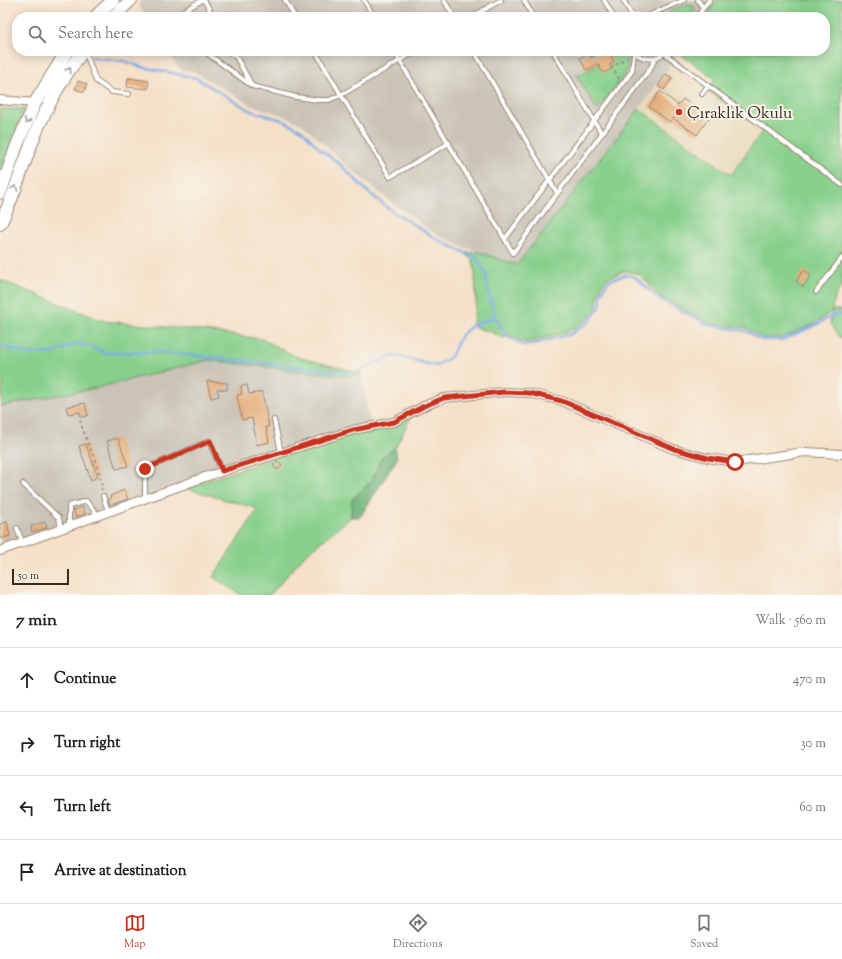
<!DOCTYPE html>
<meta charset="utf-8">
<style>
:root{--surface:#fff;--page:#f6f6f6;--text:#202124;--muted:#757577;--line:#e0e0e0;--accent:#c8321e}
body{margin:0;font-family:"Sorts Mill Goudy",serif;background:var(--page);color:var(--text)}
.scale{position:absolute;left:12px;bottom:10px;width:57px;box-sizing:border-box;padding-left:4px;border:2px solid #3b2a1e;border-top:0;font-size:11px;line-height:14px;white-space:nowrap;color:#3b2a1e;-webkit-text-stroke:3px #f7f3e8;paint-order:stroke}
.stop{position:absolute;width:12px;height:12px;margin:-9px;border:3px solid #c8321e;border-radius:50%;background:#fff}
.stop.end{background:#c8321e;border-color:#fff;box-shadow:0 1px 4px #0008}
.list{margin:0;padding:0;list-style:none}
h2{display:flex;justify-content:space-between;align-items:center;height:52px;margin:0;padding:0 16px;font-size:17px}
h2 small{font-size:13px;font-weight:400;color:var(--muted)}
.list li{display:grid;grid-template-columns:26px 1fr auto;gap:12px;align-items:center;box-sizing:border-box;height:64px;padding:0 16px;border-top:1px solid var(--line)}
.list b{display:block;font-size:15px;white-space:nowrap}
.list em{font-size:13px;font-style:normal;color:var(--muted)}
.icon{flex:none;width:22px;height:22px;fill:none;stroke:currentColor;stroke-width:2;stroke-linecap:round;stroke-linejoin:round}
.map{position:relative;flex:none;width:842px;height:595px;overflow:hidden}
.search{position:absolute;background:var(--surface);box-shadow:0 2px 10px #0003;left:12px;right:12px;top:12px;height:44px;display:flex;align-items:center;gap:10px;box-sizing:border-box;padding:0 14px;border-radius:16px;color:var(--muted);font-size:15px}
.sheet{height:308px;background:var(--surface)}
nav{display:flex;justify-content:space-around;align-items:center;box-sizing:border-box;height:56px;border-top:1px solid var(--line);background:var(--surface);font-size:11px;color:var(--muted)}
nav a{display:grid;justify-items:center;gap:2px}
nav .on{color:var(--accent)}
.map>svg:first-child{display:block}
.built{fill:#e8d9ba}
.industrial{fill:#c9c3b8}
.green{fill:#87d08c;stroke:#617d55}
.forest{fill:#6db278;stroke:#546e4b}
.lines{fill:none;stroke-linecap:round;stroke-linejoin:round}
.stream{stroke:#7dace7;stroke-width:2.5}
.building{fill:#e5ae7a}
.service-casing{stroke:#988573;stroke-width:6}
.minor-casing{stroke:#988573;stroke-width:10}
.secondary-casing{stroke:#988573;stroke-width:14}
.path{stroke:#988573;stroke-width:1.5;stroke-dasharray:3 3;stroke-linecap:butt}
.service{stroke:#fff;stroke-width:4}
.minor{stroke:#fff;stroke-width:8}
.secondary{stroke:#fff;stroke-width:12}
.oneway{stroke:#a79f9a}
.route{stroke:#c8321e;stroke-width:5}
.poi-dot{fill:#c8321e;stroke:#f7f3e8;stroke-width:1.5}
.labels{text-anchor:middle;stroke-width:4;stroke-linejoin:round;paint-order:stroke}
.poi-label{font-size:16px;fill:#3b2a1e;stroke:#f7f3e8;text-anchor:start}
</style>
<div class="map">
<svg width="842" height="595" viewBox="0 0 842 595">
<rect width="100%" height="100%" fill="#f7f3e8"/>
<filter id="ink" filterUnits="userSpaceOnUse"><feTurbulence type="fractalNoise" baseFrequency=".025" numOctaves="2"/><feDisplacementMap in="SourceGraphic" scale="8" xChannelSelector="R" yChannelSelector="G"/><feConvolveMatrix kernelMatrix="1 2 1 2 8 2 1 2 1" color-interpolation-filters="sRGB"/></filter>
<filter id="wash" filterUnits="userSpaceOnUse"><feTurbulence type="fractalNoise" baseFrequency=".012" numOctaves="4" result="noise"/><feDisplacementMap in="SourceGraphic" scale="16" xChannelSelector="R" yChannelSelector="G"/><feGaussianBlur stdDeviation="0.9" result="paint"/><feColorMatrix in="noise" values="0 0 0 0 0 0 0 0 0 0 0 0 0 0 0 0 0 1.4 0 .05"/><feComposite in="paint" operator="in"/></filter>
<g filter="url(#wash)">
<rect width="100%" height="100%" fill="#f5e0c8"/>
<!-- built -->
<path class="built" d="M671,64l93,66 -33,45 -92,-66z"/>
<!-- industrial -->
<path class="industrial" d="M143,0h574l-12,17h-559l-8,-13z
M168,51h513l-42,58 -122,156 -43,-14 -35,-15 -48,-34 -42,-35 -46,-42 -21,-10 -29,-9 -58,-34 -16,-3z
M208,360l146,17 7,-4 9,51 -142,42 -73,25 -155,56 1,-141 95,-18z"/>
<!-- green -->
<path class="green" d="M717,0h125v286l-6,8 -5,18 -15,11 -34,15h-19l-17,-10 -37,-5 -48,-26 -22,-23 -15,-3 -18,8 -8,15 -1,13 -10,13 -17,11 -44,12 -17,-8 -5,3 -13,-6 -17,-5 -1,-5 3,-19 -1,-30 -2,-12 -8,-8 14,-1 38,13 122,-156 92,66 32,-45 -56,-40 8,-11 -36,-26 2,-2h144v-34h-120z
M688,4l5,1 2,4 -6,8h-19l1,-7z
M609,51h16l3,12 -3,11 -28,36 -20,-34 35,-19z
M0,109h24l-24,64z
M0,280l104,41 93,9 65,9 35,18 64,16 -7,4 -146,-17 -112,28 -95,18 2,-27 -3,-1z
M832,310h10v28l-3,-1 -9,-14z
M412,415l-17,33 -13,9 -11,25 -19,17 -1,18 -47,39 -34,39h-29l-28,-18 45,-68 -73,-21 82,-28z"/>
<!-- forest -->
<path class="forest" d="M395,448l2,11 -37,58h-9l1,-18 19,-17 11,-25z"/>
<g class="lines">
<!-- stream -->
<path class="stream" d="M92,57l32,4 18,6 54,11 55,33 31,9 20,10 18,19 21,16 25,25 23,19 51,32 36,17 10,15 2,17 7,27
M0,346l30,8 22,-1 23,-9 15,2 15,7 56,-1 194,21 33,-16 10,-1 38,10 15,-9 10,-22 12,-10 22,-8 13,20 17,9 46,-12 18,-12 11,-15 1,-13 7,-13 17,-6 10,2 25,22 48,26 38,6 16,9h20l36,-16 13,-8 11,-2"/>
</g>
<g id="blocks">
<!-- building -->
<path class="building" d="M603,51h6l3,5 -1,1 3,5 -5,3 3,4 -9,4 -5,-9 -12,6 -6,-12 8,-5 3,5z
M666,74l6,4 -8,12 -6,-4z
M128,78l21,3 -1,8 -21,-2z
M78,81l9,3 -3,8 -9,-3z
M660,91l18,14 5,-6 26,19 -12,17 -24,-17 -3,4 -21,-15z
M804,270l7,5 -8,12 -7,-6z
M207,381l20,2v7l-10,-1 2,7 -8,2z
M247,385l2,9 13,-2 7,34 -3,1 3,15 -12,3 -5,-27 -10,2 -5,-25 5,-1 -1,-8z
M85,403l3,13 -7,1 -1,-5 -12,2 -2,-7z
M118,438l10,28 -12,3 -9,-28z
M86,444l12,33 -7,3 -12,-34z
M277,461l5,5 -5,4 -4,-5z
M124,490l4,9 -18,6 -2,-5 3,-1 -1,-3z
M83,507l2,7 -9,3 -3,-7z
M7,522l3,14 -10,3v-15z
M45,522l2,6 -15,4 -1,-6z"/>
</g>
</g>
<g filter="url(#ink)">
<use href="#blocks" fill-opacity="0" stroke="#988573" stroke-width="1"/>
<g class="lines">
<defs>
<path id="service" d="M204,0l10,17
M285,0l10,17
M364,0l10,17
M444,0l10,17
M524,0l9,17
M604,0l10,17
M623,0l10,17
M698,0l5,8
M647,16l37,-16
M174,17l28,-17
M472,17l29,-17
M642,17l5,-1 9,1
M697,17l12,-17
M85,51l11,30 16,11 17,2
M204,51l48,35 44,11 23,3h10l12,-5 75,-44
M227,51l8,5
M233,51l18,33
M315,51l75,126 59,-34
M394,51l119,202 137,-184 5,-10
M474,51l83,142
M553,51l49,83
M633,51c9,10 23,10 32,1
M664,53l178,132
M702,94l6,-8
M505,239l127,-168 2,-18
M816,292l26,-34
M274,420l7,32
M23,484l36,34 2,10
M103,496l5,15
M145,498v-29l64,-28 13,30
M69,525v-19l17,-5 12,14
M17,528l5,14"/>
<path id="minor" d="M0,100l35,3
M0,551l205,-74 148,-47 41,-8 30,-16 20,-8 60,-6 25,1 33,8 111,48 35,9 27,4 70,-10 37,2"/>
<path id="secondary" d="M95,17l18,-17
M113,17l18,-17
M0,193l17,-48 18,-42 32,-52
M0,224c12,-23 19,-47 28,-71 13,-37 31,-71 55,-102"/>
</defs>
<!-- service casing -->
<use href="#service" class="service-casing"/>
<!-- minor casing -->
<use href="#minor" class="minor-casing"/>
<!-- secondary casing -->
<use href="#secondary" class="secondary-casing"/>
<!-- path -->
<path class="path" d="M619,79l-7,-12 15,-9
M80,420c6,24 21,45 22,70"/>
<!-- service -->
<use href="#service" class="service"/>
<!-- minor -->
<use href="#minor" class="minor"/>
<!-- secondary -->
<use href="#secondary" class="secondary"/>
</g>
<!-- one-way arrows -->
<defs><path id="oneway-chevron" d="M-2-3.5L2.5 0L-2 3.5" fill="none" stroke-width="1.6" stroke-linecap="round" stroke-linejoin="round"/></defs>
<g class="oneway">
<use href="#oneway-chevron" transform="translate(69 70) rotate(-56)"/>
<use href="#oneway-chevron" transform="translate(27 121) rotate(113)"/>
<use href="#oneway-chevron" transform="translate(15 188) rotate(-70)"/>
</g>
</g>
<g class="lines" filter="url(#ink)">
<!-- route -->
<path class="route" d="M145,469l65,-28 12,30 131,-41 41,-8 30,-16 20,-8 60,-6 25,1 33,8 112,48 34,9 27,4"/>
</g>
<!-- markers -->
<circle class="poi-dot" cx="679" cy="112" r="4"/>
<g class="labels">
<!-- poi labels -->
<g class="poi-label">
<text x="687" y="118">Çıraklık Okulu</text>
</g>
</g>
</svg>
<div class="scale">50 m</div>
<div class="stop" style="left:735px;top:462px"></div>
<div class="stop end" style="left:145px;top:469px"></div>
<div class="search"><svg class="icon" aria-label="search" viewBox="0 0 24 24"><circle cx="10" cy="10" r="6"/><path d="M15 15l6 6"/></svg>Search here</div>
</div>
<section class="sheet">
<h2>7 min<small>Walk · 560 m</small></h2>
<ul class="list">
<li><svg class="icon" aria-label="ahead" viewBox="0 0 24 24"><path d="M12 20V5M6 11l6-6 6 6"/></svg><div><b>Continue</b></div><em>470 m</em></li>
<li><svg class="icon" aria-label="right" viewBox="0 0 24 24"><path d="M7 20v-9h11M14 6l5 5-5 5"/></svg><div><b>Turn right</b></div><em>30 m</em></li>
<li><svg class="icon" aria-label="left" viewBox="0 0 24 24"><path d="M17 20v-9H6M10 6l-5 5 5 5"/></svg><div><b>Turn left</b></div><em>60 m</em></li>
<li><svg class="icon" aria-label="arrive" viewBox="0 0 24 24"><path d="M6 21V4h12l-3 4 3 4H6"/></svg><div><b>Arrive at destination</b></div></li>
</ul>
</section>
<nav>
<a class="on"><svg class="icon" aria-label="map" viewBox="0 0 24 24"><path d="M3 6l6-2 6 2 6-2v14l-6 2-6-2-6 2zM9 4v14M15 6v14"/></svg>Map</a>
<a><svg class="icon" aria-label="directions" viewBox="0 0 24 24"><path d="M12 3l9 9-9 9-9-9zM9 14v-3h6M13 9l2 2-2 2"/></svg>Directions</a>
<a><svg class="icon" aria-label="saved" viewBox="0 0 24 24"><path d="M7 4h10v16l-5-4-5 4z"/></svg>Saved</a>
</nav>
